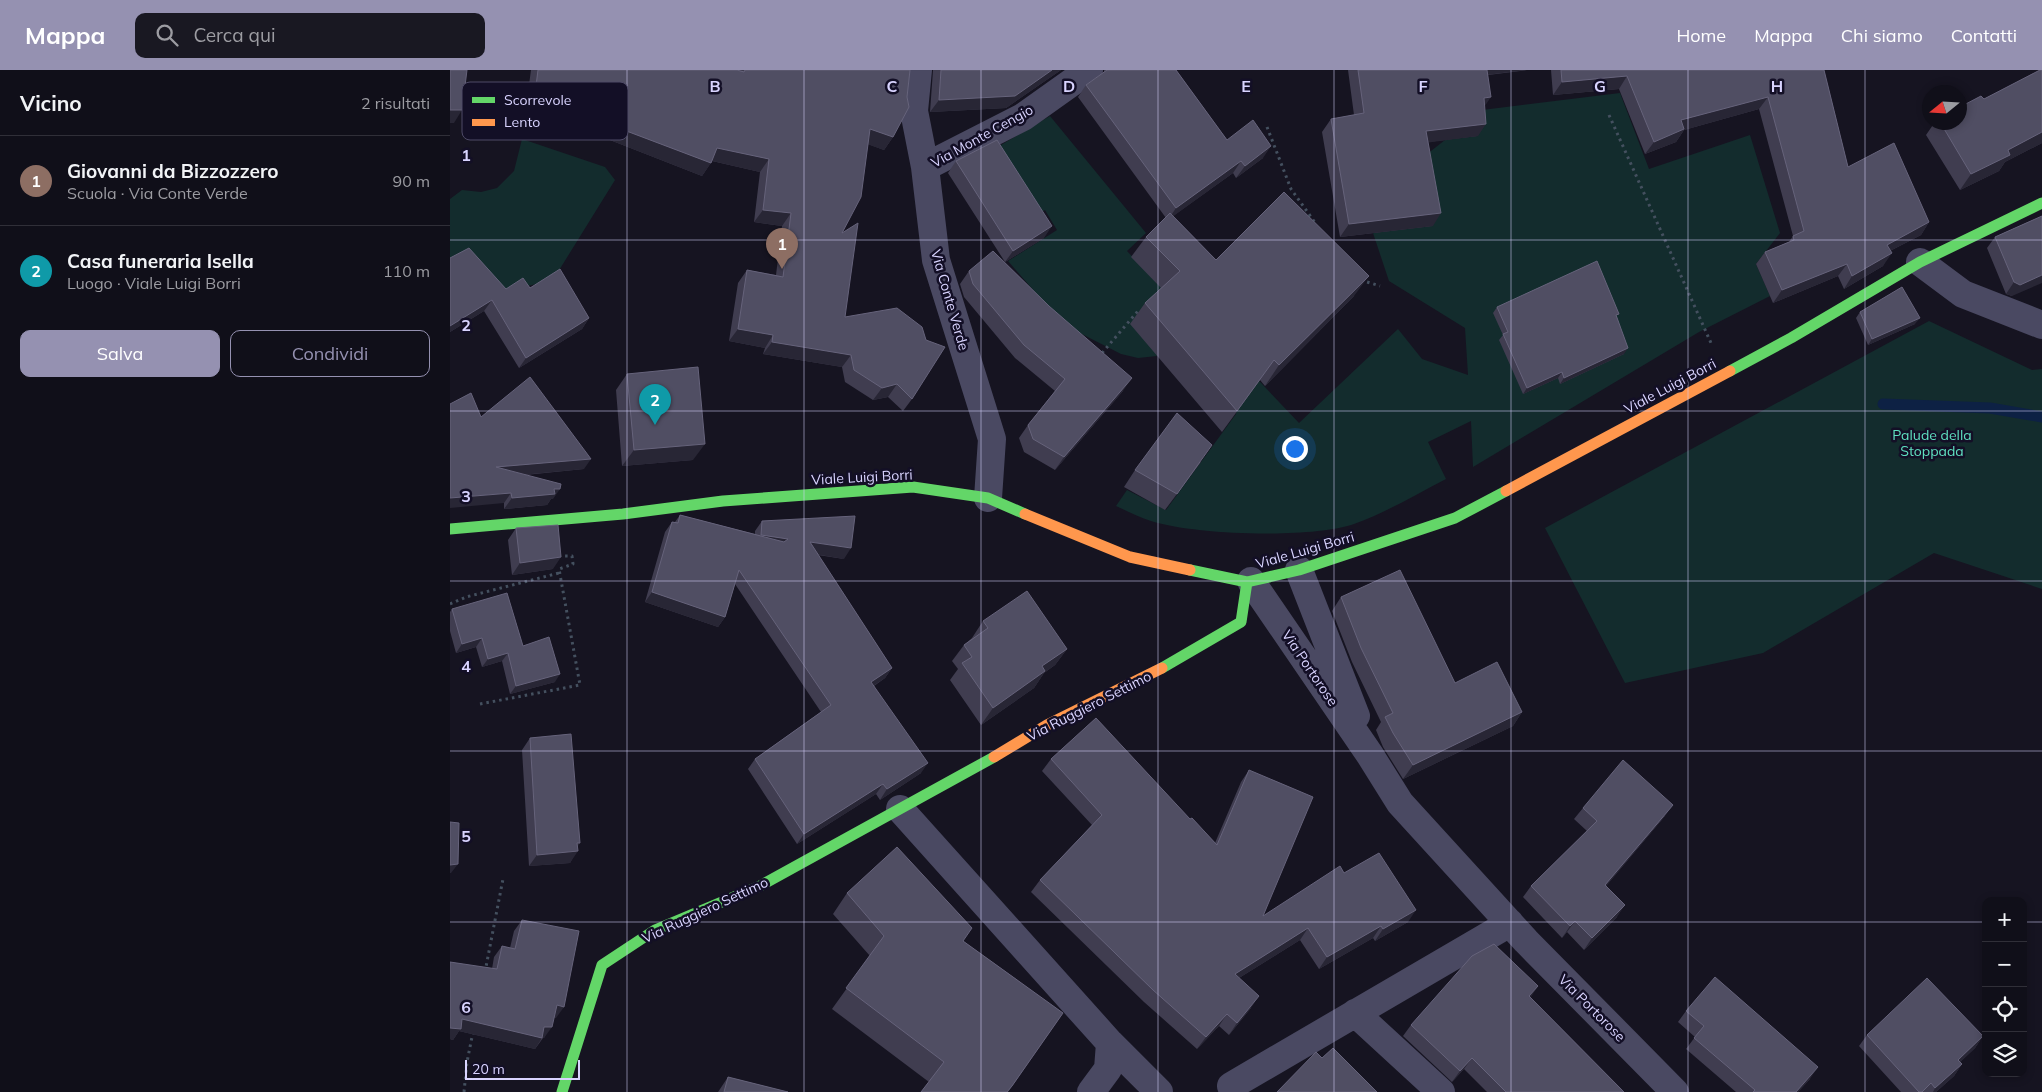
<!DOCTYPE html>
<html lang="it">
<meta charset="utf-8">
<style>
:root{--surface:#100f19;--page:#191822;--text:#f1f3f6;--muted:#9c9ca2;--line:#302f38;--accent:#9591b1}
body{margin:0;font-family:Mulish,sans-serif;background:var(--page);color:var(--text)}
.controls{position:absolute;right:15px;bottom:15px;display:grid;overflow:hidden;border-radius:10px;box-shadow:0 2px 8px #0003}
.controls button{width:45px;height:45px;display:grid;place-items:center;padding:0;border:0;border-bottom:1px solid var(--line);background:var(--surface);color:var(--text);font:25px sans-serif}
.compass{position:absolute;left:1472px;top:15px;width:45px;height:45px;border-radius:50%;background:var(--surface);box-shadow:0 2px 8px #0003;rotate:252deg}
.scale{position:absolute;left:15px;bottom:12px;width:115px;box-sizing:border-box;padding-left:5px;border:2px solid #d9d4ff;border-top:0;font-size:14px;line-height:18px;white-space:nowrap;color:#d9d4ff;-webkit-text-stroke:4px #130f26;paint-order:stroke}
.you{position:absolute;left:844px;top:378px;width:18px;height:18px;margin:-12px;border:4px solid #fff;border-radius:50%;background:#1a73e8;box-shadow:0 0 0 8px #1a73e833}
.badge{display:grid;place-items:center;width:32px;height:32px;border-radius:50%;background:var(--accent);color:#fff;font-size:16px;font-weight:700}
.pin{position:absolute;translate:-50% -41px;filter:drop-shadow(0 1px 2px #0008)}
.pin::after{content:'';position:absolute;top:26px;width:18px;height:15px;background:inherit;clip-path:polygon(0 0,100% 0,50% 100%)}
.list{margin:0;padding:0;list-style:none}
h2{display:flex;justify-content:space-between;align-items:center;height:65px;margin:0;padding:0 20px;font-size:21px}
h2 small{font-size:16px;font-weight:400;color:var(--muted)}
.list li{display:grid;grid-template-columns:32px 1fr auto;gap:15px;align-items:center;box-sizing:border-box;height:90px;padding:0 20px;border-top:1px solid var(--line)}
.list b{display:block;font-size:19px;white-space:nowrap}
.list p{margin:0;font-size:16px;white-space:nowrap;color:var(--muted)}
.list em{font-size:16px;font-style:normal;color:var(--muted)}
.actions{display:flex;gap:10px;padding:15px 20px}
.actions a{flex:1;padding:11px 0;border:1px solid var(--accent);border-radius:10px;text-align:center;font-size:18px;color:var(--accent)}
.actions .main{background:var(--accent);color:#fff}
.icon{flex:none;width:28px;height:28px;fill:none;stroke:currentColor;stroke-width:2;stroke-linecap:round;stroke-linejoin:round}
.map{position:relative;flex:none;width:1592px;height:1022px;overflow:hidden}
header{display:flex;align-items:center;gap:30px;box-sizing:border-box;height:70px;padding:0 25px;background:var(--accent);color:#fff}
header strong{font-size:24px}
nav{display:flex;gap:28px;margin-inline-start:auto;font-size:18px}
.search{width:350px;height:45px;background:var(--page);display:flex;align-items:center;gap:12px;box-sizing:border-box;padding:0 18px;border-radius:10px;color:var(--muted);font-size:19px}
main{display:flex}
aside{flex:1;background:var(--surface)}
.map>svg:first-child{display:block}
.green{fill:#132c2d}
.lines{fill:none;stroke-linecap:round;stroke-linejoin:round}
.stream{stroke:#0d2144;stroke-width:11}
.path{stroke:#44505f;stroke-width:3;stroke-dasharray:2.5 4;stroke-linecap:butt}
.street{stroke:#4a4962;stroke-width:28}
.fast{stroke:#63d668;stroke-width:11}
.slow{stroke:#ff974d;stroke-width:11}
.wall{fill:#403d50}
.shaded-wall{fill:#282635}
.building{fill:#504e63;stroke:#66637b}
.grid{fill:none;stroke:#d9d4ff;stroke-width:1;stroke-opacity:0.55}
.labels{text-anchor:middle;stroke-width:5;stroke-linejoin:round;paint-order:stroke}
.street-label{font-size:14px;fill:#d9d4ff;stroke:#130f26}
.park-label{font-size:14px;fill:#5fe0c0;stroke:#130f26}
.key{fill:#130f26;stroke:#4e4a67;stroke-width:1}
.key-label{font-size:14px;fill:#d9d4ff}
.grid-label{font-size:16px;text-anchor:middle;font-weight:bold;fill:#d9d4ff;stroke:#130f26;stroke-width:5;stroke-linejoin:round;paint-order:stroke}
</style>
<header>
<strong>Mappa</strong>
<div class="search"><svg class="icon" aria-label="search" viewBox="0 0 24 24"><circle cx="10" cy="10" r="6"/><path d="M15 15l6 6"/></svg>Cerca qui</div>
<nav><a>Home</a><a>Mappa</a><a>Chi siamo</a><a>Contatti</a></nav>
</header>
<main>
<aside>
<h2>Vicino<small>2 risultati</small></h2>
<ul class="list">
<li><span class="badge" style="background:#8d6e63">1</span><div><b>Giovanni da Bizzozzero</b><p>Scuola · Via Conte Verde</p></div><em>90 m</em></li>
<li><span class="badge" style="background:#0f9aa8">2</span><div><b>Casa funeraria Isella</b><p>Luogo · Viale Luigi Borri</p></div><em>110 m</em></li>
</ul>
<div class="actions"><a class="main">Salva</a><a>Condividi</a></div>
</aside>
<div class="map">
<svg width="1592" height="1022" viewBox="0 0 1592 1022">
<rect width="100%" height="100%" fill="#161421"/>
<!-- green -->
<path class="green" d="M1170,23l29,76 101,-34 30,98 -24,31 14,32 -71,36 -226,135 -2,-46 -43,21 18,37c-29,15 -61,34 -92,45 -44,15 -159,11 -203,-3 -12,-4 -24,-10 -35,-15l11,-16 39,20 70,-96 7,-50 56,59 99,-94 24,30 46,16 -3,-47 -76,-47 -16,-48 59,-7 -10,-68 23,-18 33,-4 4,-26z
M600,46l96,117 -19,18 38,40 -8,65 -19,2 -17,-4 -49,-25 -30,-29 -34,-39 49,-31 -12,-20 -13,8 -43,-66z
M72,69l83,28 10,13 -62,100 -38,9 -16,11 -49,-35v-66l12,-9 19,2 16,-4 17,-17z
M1479,251l103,49 10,-1v220l-108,-36 -171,100 -138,30 -80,-155z"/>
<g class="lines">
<!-- stream -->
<path class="stream" d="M1433,334l107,4 52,9"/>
<!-- path -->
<path class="path" d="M1159,45l102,228
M817,57l24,62 25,35
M912,208l5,4 13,4
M652,283l36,-42
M0,534l16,-7 93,-24
M30,634l100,-19 -21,-116 14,-5 -1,-8h-12
M35,902l18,-93
M14,1022l3,-30 6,-30"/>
<!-- street -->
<path class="street" d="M468,0l-4,41 11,56 11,93 56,179 -4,59
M475,97l98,-50 66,-47
M1470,192l43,32 79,31
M849,500l57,146
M801,511l119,174 30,48 126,138 149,151
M450,739l210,234 -2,26 -17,23
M905,943l86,79
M660,973l49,49
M781,1016l279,-163"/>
<!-- fast -->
<path class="fast" d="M1280,301l61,-33 129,-76 122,-59
M0,459l173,-15 100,-13 190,-14 75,11 37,16
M740,500l57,12 52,-12 156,-52 51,-27
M712,598l79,-46 6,-40
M112,1022l40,-127 53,-35 105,-44 234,-129"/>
<!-- slow -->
<path class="slow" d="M1056,421l224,-120
M575,444l105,43 60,13
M544,687l53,-32 115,-57"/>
</g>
<!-- wall -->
<path class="wall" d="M81,0h379l-17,67 -9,13 -16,-6 -26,89 3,84 67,82 -9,12 -15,-14 -15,3 -28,-18 -3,-15 -79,-13 2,-6 -36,-7 9,-58 9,-13 29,5 6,-49 -28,-4 6,-50 -48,-11 -10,15 -110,-43 -68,-11z
M483,0h128l-55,38 -76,4z
M654,0h72l51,70 36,18 -27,20 -3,-5 -60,43 43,44 138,36 -89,90 -5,-6 -38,52 -92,-108 15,-21 16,-15 -30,-31 15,-20 20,-19 -88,-121 8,-12 18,-13z
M898,0h179l-39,5 -4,31 -6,30 -50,6 5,84 -93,11 -18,-105 9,-13 23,-4z
M1101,0h273l24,97 81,55 -8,13 -31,16 -7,15 -39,23 -6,-13 -65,27 -17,-39 9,-12 24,-10 4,-6 -34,-127 -75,21 -8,12 -31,12 -26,-65 -66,6z
M1592,0v73l-37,19 -6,9 -39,19 -34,-55 9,-13h25l24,-23z
M506,91l88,77 -39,24 -57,-89z
M1592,146l-30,80 -6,-2 -19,-46 8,-11z
M0,188l56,31 24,-1 59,30 -7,11 -63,39 -35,-57 -34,21z
M519,201l154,120 -68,79 -31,-18 -5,-14 9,-13 27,-34 -40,-33 -51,-61 -4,-13z
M1047,237l120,10 7,37 -64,30 -2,-6 -35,16 -24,-54 4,-5 -10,-22z
M1410,242l55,12 -47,21 -12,-27z
M177,304l66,86 -71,6 -6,-76z
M31,347l103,52 -59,6 28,24h-2l-4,6 -43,4v-6z
M751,392l-36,48 -41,-23 11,-17z
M230,445l75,19v-3l7,-10 82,38 -26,-4 74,113 -7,10 -11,8 47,87 -41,27 -4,-6 -79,50 -49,-75 7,-10 66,-47 -86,-128 -10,33 -7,10 -73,-25 20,-70 7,-10h3z
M66,458l37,41 -41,6 -4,-35z
M891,527l114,86 67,29 -9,14 -110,53 -20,-32 -7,-17 5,-8 -29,-60 -20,-51z
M2,539l71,37 32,36 -45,12 -8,-33 -20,6 -6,-20 -20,6 -6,-22v-19z
M533,551l84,28 -12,16 -11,8 -10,15 -53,37 -31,-45 8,-11 -6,-8 12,-16 8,-7z
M80,668l48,109 -8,16 -41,3 -7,-116z
M601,689l139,60 25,24 26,-61 8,-12 14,146 81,-43 64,49 -33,19 -2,-3 -54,31 -19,-29 -61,38 12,30 -22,27 -10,-9 -22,23 -53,-47 -113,-110 9,-12 52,-55 -50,-54z
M1133,738l82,8 -59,70 11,31 -33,33 -17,-18 -5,6 -39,-41 8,-11 56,-55 -13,-12z
M397,823l116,48 100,72 -55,79h-87l8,-10 -97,-73 38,-53 -37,-42z
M72,850l34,98 -2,-1 -10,21h-1l-8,11 -76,-18 -6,9 -3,-1v-77l42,7 2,-12 8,-11 8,2 4,-17z
M1080,928l94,94h-137l-23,-23 -12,13 -49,-46 8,-11z
M1236,941l124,68 -12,13h-62l-50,-43 9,-12 -17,-15z
M1417,965l116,1 -8,12 -15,14 2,2 -8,12 -18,16h-35l-42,-46z
M278,1007l60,15h-70z"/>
<!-- shaded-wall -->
<path class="shaded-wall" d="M602,0h9l-55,38 -76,4 9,-12z
M1032,0h45l-49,6z
M1177,6l-8,13 -66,6 9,-13z
M1041,27l-9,13 2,-12z
M1318,27l-9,12 -75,21 -8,12 -31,12 9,-12 27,-22z
M0,40h12l-8,13h-4z
M83,40l67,11 111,42 -9,13 -110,-43 -68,-11z
M1036,54l-8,12 -61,8 9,-13z
M420,59l23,8 -9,13 -23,-8z
M1592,62v11l-37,19 -6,9 -39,19 11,-16 37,-24z
M821,76l-8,12 -27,20 9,-12z
M267,78l52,11 -9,13 -52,-12z
M791,91l-8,12 -65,47 8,-12z
M313,140l28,3 -9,13 -28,-4z
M991,143l-8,13 -93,11 9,-13z
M1479,152l-8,13 -43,22 9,-12z
M602,156l-8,12 -39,24 8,-11z
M1442,183l-9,13 -39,23 8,-13z
M1397,194l-9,12 -65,27 9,-13z
M1592,205v8l-30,13 -6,-2 8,-12z
M919,206l-15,20 -89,90 14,-21z
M42,230l-8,11 -34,21v-6z
M139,248l-7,11 -63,39 7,-10z
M1470,248l-5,6 -47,21 4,-6z
M288,259l35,6 -8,13 -36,-7z
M322,272l79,13 -9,12 -79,-13z
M1178,278l-4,6 -64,30 4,-6z
M1112,302l-4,6 -35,16 4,-6z
M682,308l-9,13 -68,79 9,-13z
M447,314l-9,13 -15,3 9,-12z
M255,374l-12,16 -71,6 12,-16z
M141,389l-7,10 -95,9 7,-11z
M104,419h6l-7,10h-2l-4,6 -43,4 8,-11z
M61,423l-7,10 -54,5v-10z
M311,465l27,4 -7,10z
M360,472l41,6 -7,11 -41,-7z
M111,487l-8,12 -41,6 8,-12z
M202,522l73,25 -7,10 -73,-25z
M32,568l-6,9 -20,6 6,-9z
M617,579l-12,16 -11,8 -10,15 -53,37 12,-17 49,-42z
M58,583l-6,8 -20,6 6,-8z
M442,598l-7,10 -21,14 7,-10z
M110,604l-5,8 -45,12 6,-8z
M1072,642l-9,14 -110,53 10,-14z
M478,693l-7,10 -41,27 7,-11z
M433,714l-7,10 -79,50 7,-10z
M1223,735l-8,11 -68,81 8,-12z
M127,773h3l-6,9 4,-1 -8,12 -41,3 8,-11z
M8,794l-7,9h-1v-8z
M1175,835l-8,12 -33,33 8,-12z
M966,840l-8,12 -33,19 8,-12z
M1125,851l-8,11 -5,6 8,-12z
M931,856l-8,12 -54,31 8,-12z
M858,858l-8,12 -74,46 9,-12z
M1088,916l-7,11 -2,-1z
M809,926l-8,12 -22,27 8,-12z
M107,935l7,2 -8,11 -7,-2z
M777,944l-8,12 -22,23 9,-12z
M12,949l82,8h8l-8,11h-4h2l-7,11 -76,-18 -6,9 -3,-1v-11z
M1533,966l-8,12 -25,24 8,-12z
M1022,988l-8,11 -12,13 8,-11z
M1512,994l-8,12 -18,16h-3l2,-4z
M1368,997l-8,12 -12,13h-2z"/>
<!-- building -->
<path class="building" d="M0,0h17l-5,40h-12z
M88,0h199l7,2 1,-2h165l-3,27 2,10 -16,30 -23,-8 -9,68 -19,36 16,-10 -13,94 52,-9 25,19 4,13 19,7 -33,52 -15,-15 -15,4 -28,-18 -3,-15 -79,-13 1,-7 -35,-6 9,-59 36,7 8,-64 -28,-3 6,-51 -52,-11 -6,15 -111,-42 -67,-11z
M491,0h111l-37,26 -76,4z
M657,0h69l51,70 26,-20 18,26 -26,20 -4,-5 -65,47 -90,-123z
M908,0h129l4,27 -7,1 2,26 -60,7 15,82 -92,11 -18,-105 33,-6z
M1111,0h263l24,97 46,-24 35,79 -42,23 5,8 -40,23 -5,-12 -65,26 -17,-38 29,-12 -1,-4 11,-5 -36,-134 -87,23 3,9 -30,13 -27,-66 -65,6z
M1590,0h2v62l-34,18 2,5 -39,19 -31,-52h20v-15l21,-11 3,3z
M547,70l55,86 -39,25 -57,-90z
M834,122l85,84 -90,89 -5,-5 -37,51 -92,-108 35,-32 -34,-34 24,-24 46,47z
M1592,146v59l-22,10 -6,-3 -19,-45z
M19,178l37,41 17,-11 7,10 30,-19 29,49 -63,40 -34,-58 -42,26v-68z
M543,181l56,55 83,72 -68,79 -31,-18 -5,-14 37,-46 -41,-34 -51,-61 -4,-13z
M1147,191l22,53 -3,1 12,33 -64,30 -2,-6 -35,16 -24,-54 5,-2 -11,-25z
M1452,217l18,31 -48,21 -12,-27z
M248,297l7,77 -71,6 -7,-76z
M80,307l61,82 -95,8 65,17 -1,5h-6l1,5 -43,4 -1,-5 -61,5v-94l21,-11 10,24z
M727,343l35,32 -35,49 -42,-24z
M230,445l104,27 4,-3 -27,-4 1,-14 93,-5 -4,32 -41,-6 82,126 -21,14 57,81 -41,26 -4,-5 -79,50 -49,-75 76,-54 -92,-135 -14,47 -73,-25 20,-70 6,1z
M108,455l3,32 -41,6 -4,-35z
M950,500l55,113 42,-21 25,50 -109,53 -20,-32 -8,-16 8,-4 -32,-65 -20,-51z
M577,521l40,58 -25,17 3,5 -52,37 -31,-45 10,-6 -8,-12 24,-17 -5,-7z
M57,523l16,53 26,-9 11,37 -44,12 -8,-33 -20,6 -6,-21 -20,6 -10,-35z
M646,648l94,101 2,-1 25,27 32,-75 64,27 -50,119 77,-50 4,7 35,-20 37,57 -33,19 -2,-3 -54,31 -19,-29 -73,46 24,22 -22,27 -10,-9 -21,23 -53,-47 -113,-110 62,-65 -51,-56z
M121,664l9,109h-3l1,8 -41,4 -7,-117z
M1173,690l50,45 -68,80 20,20 -33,33 -17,-17 -5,5 -39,-40 66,-65 -14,-13z
M0,752l9,1 -1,41 -8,1z
M447,777l75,81 -9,13 100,72 -51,73 -5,6h-86l23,-30 -98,-74 38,-52 -37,-43z
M72,850l57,11 -15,76 -7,-2 -5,22h-8l-2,11 -80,-19 -1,10 -11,-1v-66l47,7 5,-23 13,3z
M1044,874l44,42 -9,10 95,96h-118l-34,-34 -12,13 -49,-46 61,-69z
M1265,907l103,90 -22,25h-43l2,-2 -61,-52 10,-12 -18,-15z
M1477,908l56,58 -25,24 4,4 -27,24 -4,-5 -9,9h-3l-52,-57z
M883,978l44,44h-100l39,-40 6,6z
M278,1007l60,15h-64z"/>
<!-- grid -->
<path class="grid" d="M177,0v1022M354,0v1022M531,0v1022M708,0v1022M884,0v1022M1061,0v1022M1238,0v1022M1415,0v1022M0,170h1592M0,341h1592M0,511h1592M0,681h1592M0,852h1536M1573,852h19"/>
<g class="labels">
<!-- street labels -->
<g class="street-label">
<text transform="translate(532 66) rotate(-29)" y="5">Via Monte Cengio</text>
<text transform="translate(500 230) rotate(74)" y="5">Via Conte Verde</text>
<text transform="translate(1220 316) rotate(-28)" y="5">Viale Luigi Borri</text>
<text transform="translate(412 407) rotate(-3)" y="5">Viale Luigi Borri</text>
<text transform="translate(855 480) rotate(-16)" y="5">Viale Luigi Borri</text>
<text transform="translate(860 598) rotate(56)" y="5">Via Portorose</text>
<text transform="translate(639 636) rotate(-27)" y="5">Via Ruggiero Settimo</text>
<text transform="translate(255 840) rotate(-25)" y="5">Via Ruggiero Settimo</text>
<text transform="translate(1142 938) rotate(45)" y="5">Via Portorose</text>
</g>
<!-- park labels -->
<g class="park-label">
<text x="1482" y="370">Palude della<tspan x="1482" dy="16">Stoppada</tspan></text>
</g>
</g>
<!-- legend -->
<rect x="12" y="12" width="166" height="58" rx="8" class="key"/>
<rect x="22" y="27" width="23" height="6" fill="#63d668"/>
<rect x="22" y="49" width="23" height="7" fill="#ff974d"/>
<g class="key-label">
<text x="54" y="35">Scorrevole</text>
<text x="54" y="57">Lento</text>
</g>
<g class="grid-label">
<text x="265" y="22">B</text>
<text x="442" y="22">C</text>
<text x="619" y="22">D</text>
<text x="796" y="22">E</text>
<text x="973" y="22">F</text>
<text x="1150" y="22">G</text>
<text x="1327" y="22">H</text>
<text x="16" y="91">1</text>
<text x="16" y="261">2</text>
<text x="16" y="432">3</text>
<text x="16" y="602">4</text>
<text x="16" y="772">5</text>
<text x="16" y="943">6</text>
</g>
</svg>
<div class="controls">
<button>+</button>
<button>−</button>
<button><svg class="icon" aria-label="locate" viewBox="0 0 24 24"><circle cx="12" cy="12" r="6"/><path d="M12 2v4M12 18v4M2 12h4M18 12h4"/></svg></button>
<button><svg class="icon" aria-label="layers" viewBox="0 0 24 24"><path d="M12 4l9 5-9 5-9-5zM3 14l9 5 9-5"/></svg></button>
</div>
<svg class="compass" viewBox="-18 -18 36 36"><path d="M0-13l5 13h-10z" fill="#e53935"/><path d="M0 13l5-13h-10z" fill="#9c9ca2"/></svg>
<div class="scale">20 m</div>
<div class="you"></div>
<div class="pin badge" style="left:332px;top:199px;background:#8d6e63">1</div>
<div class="pin badge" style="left:205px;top:355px;background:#0f9aa8">2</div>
</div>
</main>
